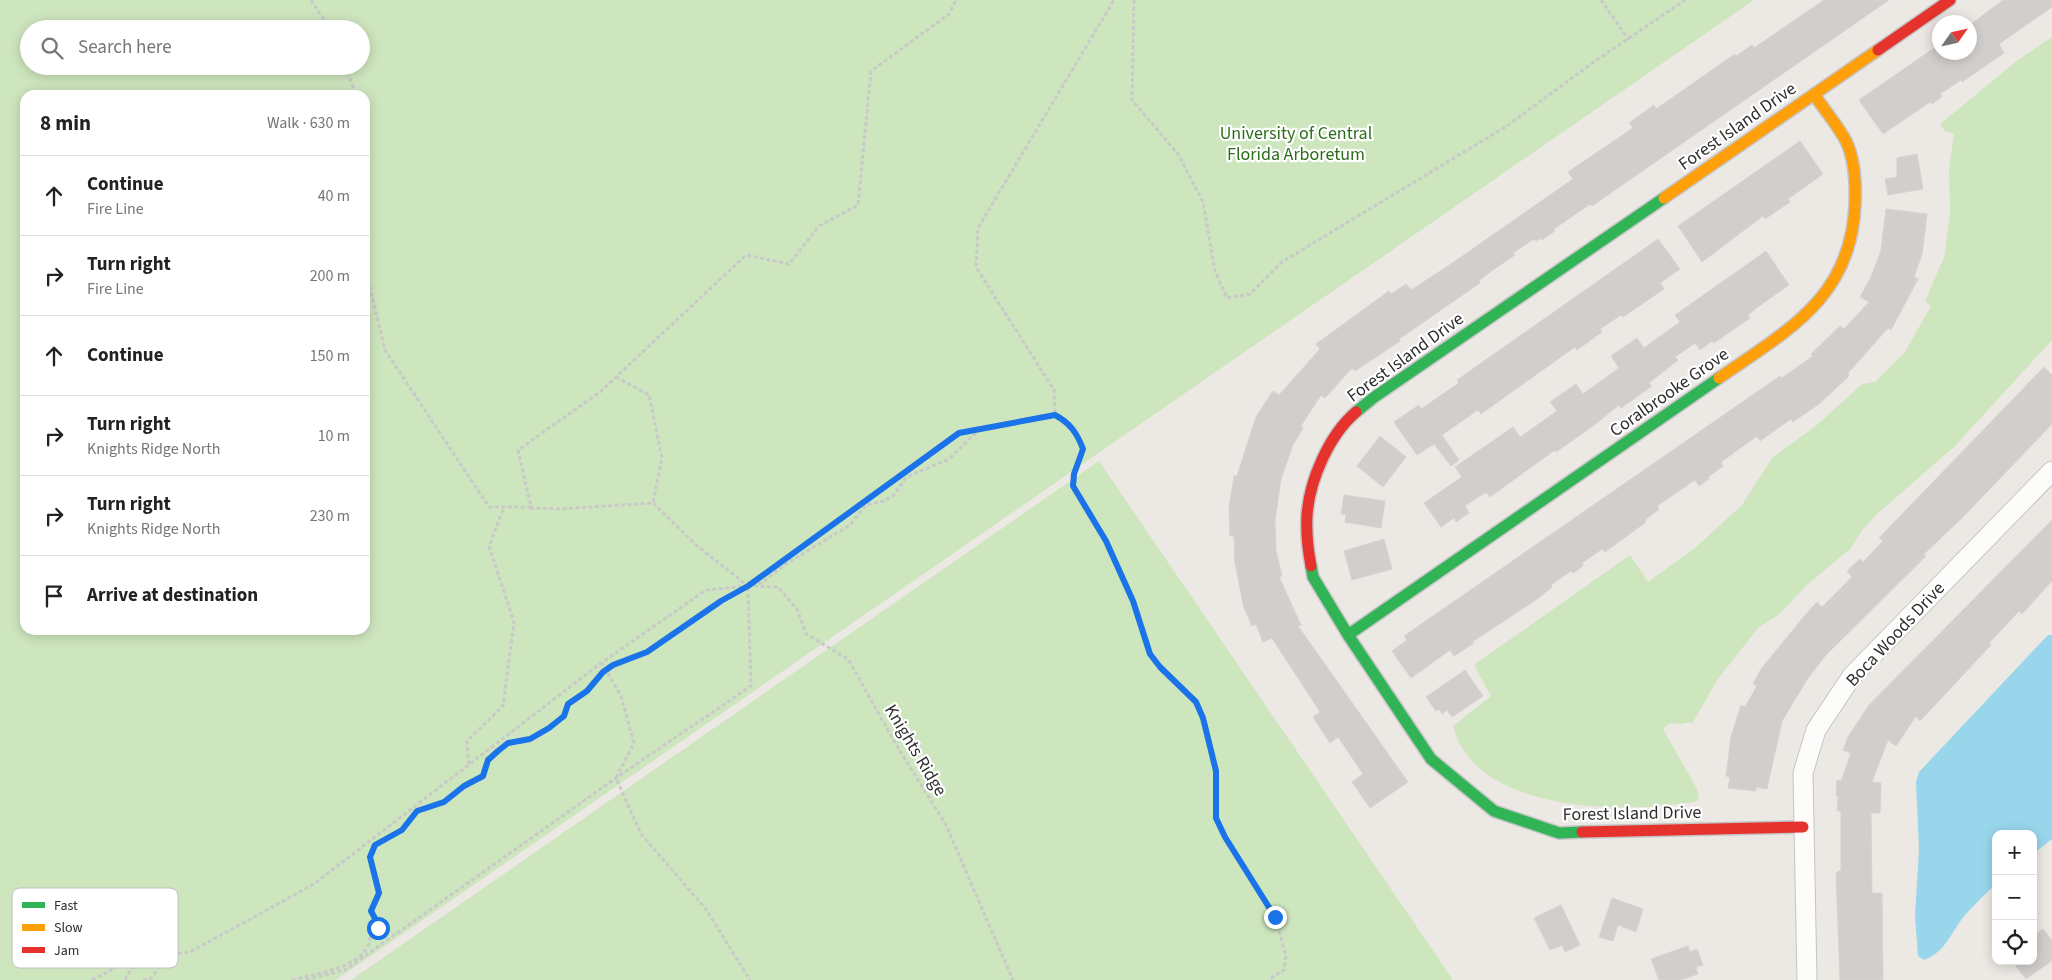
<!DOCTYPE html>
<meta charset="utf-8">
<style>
:root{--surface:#fff;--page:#f6f6f6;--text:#222;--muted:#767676;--line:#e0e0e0}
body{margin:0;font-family:"Source Sans 3",sans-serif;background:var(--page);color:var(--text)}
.controls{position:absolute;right:15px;bottom:15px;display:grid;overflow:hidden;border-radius:10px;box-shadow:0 2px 12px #0003}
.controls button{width:45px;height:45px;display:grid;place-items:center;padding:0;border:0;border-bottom:1px solid var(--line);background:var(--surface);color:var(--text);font:25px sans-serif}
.compass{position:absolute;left:1932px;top:15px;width:45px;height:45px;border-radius:50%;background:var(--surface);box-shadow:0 2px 12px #0003;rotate:56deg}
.stop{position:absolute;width:15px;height:15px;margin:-11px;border:4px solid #1a73e8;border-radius:50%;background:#fff}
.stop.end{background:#1a73e8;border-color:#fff;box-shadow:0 1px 5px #0008}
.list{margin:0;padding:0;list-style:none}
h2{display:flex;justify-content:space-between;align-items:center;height:65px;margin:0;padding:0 20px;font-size:21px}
h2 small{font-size:16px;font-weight:400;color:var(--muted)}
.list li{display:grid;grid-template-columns:32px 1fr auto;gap:15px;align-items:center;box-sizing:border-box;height:80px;padding:0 20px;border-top:1px solid var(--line)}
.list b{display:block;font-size:19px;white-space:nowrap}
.list p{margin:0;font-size:16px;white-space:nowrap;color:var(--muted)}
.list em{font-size:16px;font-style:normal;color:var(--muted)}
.icon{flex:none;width:28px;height:28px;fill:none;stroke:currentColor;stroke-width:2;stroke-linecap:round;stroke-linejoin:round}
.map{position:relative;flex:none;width:2052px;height:980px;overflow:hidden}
.search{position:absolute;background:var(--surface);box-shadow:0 2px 12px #0003;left:20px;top:20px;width:350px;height:55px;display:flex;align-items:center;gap:12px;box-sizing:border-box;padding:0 18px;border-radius:28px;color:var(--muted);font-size:19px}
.panel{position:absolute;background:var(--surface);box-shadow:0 2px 12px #0003;left:20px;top:90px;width:350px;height:545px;border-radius:15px}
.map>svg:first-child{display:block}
.green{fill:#cee6be;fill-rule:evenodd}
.water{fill:#99d6ec}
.building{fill:#d1cecb;stroke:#d7d4d0}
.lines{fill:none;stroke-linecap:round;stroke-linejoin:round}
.street-casing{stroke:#c5c4c5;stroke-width:21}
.fast-casing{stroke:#c5c4c5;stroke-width:14}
.slow-casing{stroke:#c5c4c5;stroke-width:14}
.jam-casing{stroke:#c5c4c5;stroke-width:14}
.path{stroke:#c9c9c8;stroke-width:3;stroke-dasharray:4 2.5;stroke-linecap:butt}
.street{stroke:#fcfcfb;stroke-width:19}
.fast{stroke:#30b455;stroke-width:11}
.slow{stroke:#ff9f0a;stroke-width:11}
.jam{stroke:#e5322d;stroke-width:11}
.route{stroke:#1a73e8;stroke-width:6}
.labels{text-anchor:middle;stroke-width:4.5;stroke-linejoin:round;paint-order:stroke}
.street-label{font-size:18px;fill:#2e2e2e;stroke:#fff}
.park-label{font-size:18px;fill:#2c6e1b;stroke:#fff}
.key{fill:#fff;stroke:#c0c0c0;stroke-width:1}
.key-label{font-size:14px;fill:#2e2e2e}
</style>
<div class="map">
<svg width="2052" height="980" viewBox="0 0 2052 980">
<rect width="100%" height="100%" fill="#ece8e4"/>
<!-- green -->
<path class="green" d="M0,0h1754l-1418,980h-336zM29,29h332v37h-332zM25,95h340v535h-340z
M2052,37v303l-98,107 -76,66 -14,15 -14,21 -41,34 -30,31 -21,14 -40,51 -25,43 -13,2 -10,-1 -7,6 34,60 2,10 -2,2c-70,14 -223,12 -244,-75l38,-30 -17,-31 156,-110 18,27 47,-34 47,-43 30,-47 45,-33 45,-41 13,-2 30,-30 26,-46 -6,-5 19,-44 6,-42 -1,-47 5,-34 -10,-4 -4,-6 78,-64z
M1099,461l354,519h-1102z"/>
<!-- water -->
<path class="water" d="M2048,635h4v204l-19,15v-20h-37v50c-11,10 -21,20 -31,31 -14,17 -19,37 -41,45l-6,-4 -3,-41 4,-66 -3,-67 3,-10z"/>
<!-- building -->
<path class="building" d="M1824,0h65l-297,206 -2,-2 -36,25 1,2 -13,9 -1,-2 -5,3 -2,-2 -21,14 2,2 -25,17 -11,9 1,2 -81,56 1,2 -45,30 -3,-3 -27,30 -4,-3 -20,31 2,2 -10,17 -12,34 -6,42 1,30 6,25 -3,1 22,48 -3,1 110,156 -38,26 -18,-26 11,-8 -25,-37 -8,6 -17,-26 7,-5 -48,-74 -9,4 -7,-18 -4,2 -8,-18 -9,-45 -1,-27h-4l-1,-28 5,-32h3l19,-59 17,-26 6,4 41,-46 -4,-5 73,-53 2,3 15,-10 5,6 37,-24 125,-87 -5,-7 65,-44 -4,-5 25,-18 2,4 79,-55 1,2 16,-11 2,3z
M2003,0h49v7l-53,37 5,9 -42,29 -1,-2 -21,14 2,3 -10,7 -2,-2 -47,32 -24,-34 81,-56v8h30v-27z
M1800,141l23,33 -35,25 2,3 -25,17 -2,-3 -61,46 -24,-36z
M1917,154l6,35 -35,6 -3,-16 12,-2v-19z
M1886,209l41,5 -5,40 -8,23 4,2 -27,51 -3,-2 -40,45 1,3 -30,28 -26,18 -2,-3 -31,22 -3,-5 -36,26 2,4 -15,11 1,2 -10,7 -4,-6 -38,26 2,3 -14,11 1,2 -41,30 -3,-3 -20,14 1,3 -10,7 -2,-2 -20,14 1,2 -16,13 -64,42 2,1 -20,13 -4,-6 -39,28 -19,-27 15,-11 -3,-4 376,-260 2,2 31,-22 -2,-2 29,-28 4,3 25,-27 -9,-5 11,-20 10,-27z
M1658,239l22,30 -20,14 4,6 -41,28 -2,-2 -21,14 2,3 -25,18 -2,-3 -94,67 -3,-4 -36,25 17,25 -8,6 -17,-22 -17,11 -23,-33 25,-17 2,4 38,-26 -2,-3z
M1766,251l23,34 -34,24 -7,6 2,3 -36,25 -2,-2 -12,9 -5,-7 -20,14 3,3 -29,23 3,3 -31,22 -2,-3 -26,21 -37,26 -1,-2 -65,47 -4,-5 -21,14 4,7 -13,9 -2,-4 -13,9 -17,-24 38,-26 -7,-10 58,-40 7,10 37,-26 -7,-9 26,-18 7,10 36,-26 -8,-12 26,-18 7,10 36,-26 -5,-7z
M2044,367l8,8v49l-88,92 -40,38 2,2 -101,100 -17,22 -26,43 -15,68 -11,-2v4l-28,-3 2,-11 -4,-1 5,-39 10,-32 4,2 12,-21 -4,-2 8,-15 45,-55 11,-12 5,5 30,-30 -5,-6 13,-12 3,3 20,-21 -4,-3z
M1380,436l26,21 -23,30 -26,-21z
M1344,495l41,6 -4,27 -36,-6 1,-8h-5z
M2052,520v61l-30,33 -3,-3 -30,32 2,2 -71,76 -4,-5 -20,30 -8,-6 -16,42 9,1 -1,30h-9l1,80h10l1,87h-43l-4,-107 5,-3v-59h-4l1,-15h-2l1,-16 4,1 10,-28 -8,-3 5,-13 21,-32z
M1384,539l8,30 -40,11 -8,-29z
M1465,670l18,26 -31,21 -5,-7 -5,4 -3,-5 -3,2 -10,-14z
M1612,898l31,11 -7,23 -18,-7 -5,16 -14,-4z
M1561,905l19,40 -15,7 -3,-7 -12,5 -16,-32z
M2043,929l9,11v21l-26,18 -14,-18h21v-25z
M1688,946l2,6 7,-3 6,16 -7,2 2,7 -17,6h-22l-8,-21z"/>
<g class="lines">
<defs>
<path id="street" d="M1807,980l-4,-207 13,-43 36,-54 200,-205"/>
<path id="fast" d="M1356,412l17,-14 291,-200
M1311,566l2,11 35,58 83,124 63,52 65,22 23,-1
M1348,635l371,-257"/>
<path id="slow" d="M1664,198l214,-148
M1719,378c69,-48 132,-80 136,-173 1,-21 0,-45 -9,-64 -9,-17 -22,-31 -32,-47"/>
<path id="jam" d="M1878,50l72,-50
M1311,566c-3,-16 -5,-33 -4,-50 2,-35 22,-81 49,-104
M1582,832l221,-5"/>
</defs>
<!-- street casing -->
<use href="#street" class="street-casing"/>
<!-- fast casing -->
<use href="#fast" class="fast-casing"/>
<!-- slow casing -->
<use href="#slow" class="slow-casing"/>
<!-- jam casing -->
<use href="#jam" class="jam-casing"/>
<!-- path -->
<path class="path" d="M311,0l19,29
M1134,0l-2,100 46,54 25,48 12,69 12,27 23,-4 32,-32 225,-136 84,-62 94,-64
M1601,0l28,40
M345,66l11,29
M365,118v7
M365,267l20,83 104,157h42l-13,-57 82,-58 146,-137 43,9 30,-38 39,-21 13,-134 78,-57 7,-14
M616,377l33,18 13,63 -9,45
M1055,415c15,8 22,18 28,34l-9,24 -1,13 33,55 27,60 17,53 10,13 36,35 7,16 13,53v47l9,19 50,80 11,39 -2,14 -16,10
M530,508l30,1 93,-6 43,42 52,41
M752,585l10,-2 22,-18 66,-40 16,-20 18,-4 10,-6 11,-16 6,-4 38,-16 30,-29
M754,586l24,1 19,22 9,25 42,25 50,89 47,75 68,157
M601,662l20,34 13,47 -18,35 25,56 64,74 45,72
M469,764l-2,-23 36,-35 11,-84 -25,-76 15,-39
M92,980l34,-18 64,-10 124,-68 283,-218 109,-76 42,-4 211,-153 96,-18 -1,-25 -78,-123 2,-39 136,-228
M125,980l6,-11 13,-10
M143,980l9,-2 6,-10 -3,-6 -6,-3
M292,980c23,-6 79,-14 78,-44 13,-16 5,-10 1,-25 3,-6 8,-13 8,-19 2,-17 -15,-31 -4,-47l27,-15 15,-19 27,-9 20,-16 19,-10 5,-16 10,-9 10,-8 22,-4 19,-11 16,-12 3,-12 19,-13 16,-19 10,-7 34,-13 74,-51 25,-14
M306,980l39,-10 271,-192 135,-92 -3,-100"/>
<!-- street -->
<use href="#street" class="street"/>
<!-- fast -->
<use href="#fast" class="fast"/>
<!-- slow -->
<use href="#slow" class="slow"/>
<!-- jam -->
<use href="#jam" class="jam"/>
</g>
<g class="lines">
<!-- route -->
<path class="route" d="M378,928v-4l-7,-13 8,-18 -9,-36 5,-12 27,-15 15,-19 27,-9 20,-16 19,-10 5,-16 10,-9 10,-8 22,-4 19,-11 15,-12 4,-12 19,-13 16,-19 10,-7 34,-13 74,-51 27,-15 211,-153 96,-18c15,8 22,18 28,34l-9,25 -1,12 33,55 27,60 17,53 10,13 36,35 7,16 13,53v47l9,19 50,80"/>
</g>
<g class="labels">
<!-- street labels -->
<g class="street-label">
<text transform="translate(1737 126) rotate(-35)" y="6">Forest Island Drive</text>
<text transform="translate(1405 357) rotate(-36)" y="6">Forest Island Drive</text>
<text transform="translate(1669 392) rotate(-35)" y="6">Coralbrooke Grove</text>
<text transform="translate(1895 634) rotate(-47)" y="6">Boca Woods Drive</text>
<text transform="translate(916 750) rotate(59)" y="6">Knights Ridge</text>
<text transform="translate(1632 813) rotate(-1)" y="6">Forest Island Drive</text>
</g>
<!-- park labels -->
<g class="park-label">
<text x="1296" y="139">University of Central<tspan x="1296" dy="21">Florida Arboretum</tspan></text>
</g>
</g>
<!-- legend -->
<rect x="12" y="888" width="166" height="80" rx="8" class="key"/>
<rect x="22" y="902" width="23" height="6" fill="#30b455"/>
<rect x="22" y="924" width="23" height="7" fill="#ff9f0a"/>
<rect x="22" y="947" width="23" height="6" fill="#e5322d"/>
<g class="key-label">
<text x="54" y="910">Fast</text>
<text x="54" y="932">Slow</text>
<text x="54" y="955">Jam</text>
</g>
</svg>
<div class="controls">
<button>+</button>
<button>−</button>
<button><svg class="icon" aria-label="locate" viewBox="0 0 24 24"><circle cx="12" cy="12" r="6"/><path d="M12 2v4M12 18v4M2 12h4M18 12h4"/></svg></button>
</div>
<svg class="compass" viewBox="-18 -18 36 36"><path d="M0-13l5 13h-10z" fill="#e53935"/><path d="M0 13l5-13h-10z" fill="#767676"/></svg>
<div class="stop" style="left:378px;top:928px"></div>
<div class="stop end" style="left:1275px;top:917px"></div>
<div class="search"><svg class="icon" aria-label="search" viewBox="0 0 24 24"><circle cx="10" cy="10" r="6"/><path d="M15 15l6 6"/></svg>Search here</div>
<section class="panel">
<h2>8 min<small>Walk · 630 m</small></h2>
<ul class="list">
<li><svg class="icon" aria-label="ahead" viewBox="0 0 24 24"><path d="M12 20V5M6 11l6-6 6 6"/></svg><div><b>Continue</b><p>Fire Line</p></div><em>40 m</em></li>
<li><svg class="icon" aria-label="right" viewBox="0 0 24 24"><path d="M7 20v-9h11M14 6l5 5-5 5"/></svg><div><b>Turn right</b><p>Fire Line</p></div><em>200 m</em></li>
<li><svg class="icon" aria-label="ahead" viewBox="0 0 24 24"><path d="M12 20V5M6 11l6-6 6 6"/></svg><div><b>Continue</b></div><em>150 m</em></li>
<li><svg class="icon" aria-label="right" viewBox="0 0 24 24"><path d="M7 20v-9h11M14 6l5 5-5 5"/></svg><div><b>Turn right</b><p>Knights Ridge North</p></div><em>10 m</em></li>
<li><svg class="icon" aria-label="right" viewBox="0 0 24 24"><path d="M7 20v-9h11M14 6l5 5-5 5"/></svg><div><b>Turn right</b><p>Knights Ridge North</p></div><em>230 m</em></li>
<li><svg class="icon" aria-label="arrive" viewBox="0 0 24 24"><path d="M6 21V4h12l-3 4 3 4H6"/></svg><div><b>Arrive at destination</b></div></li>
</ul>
</section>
</div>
